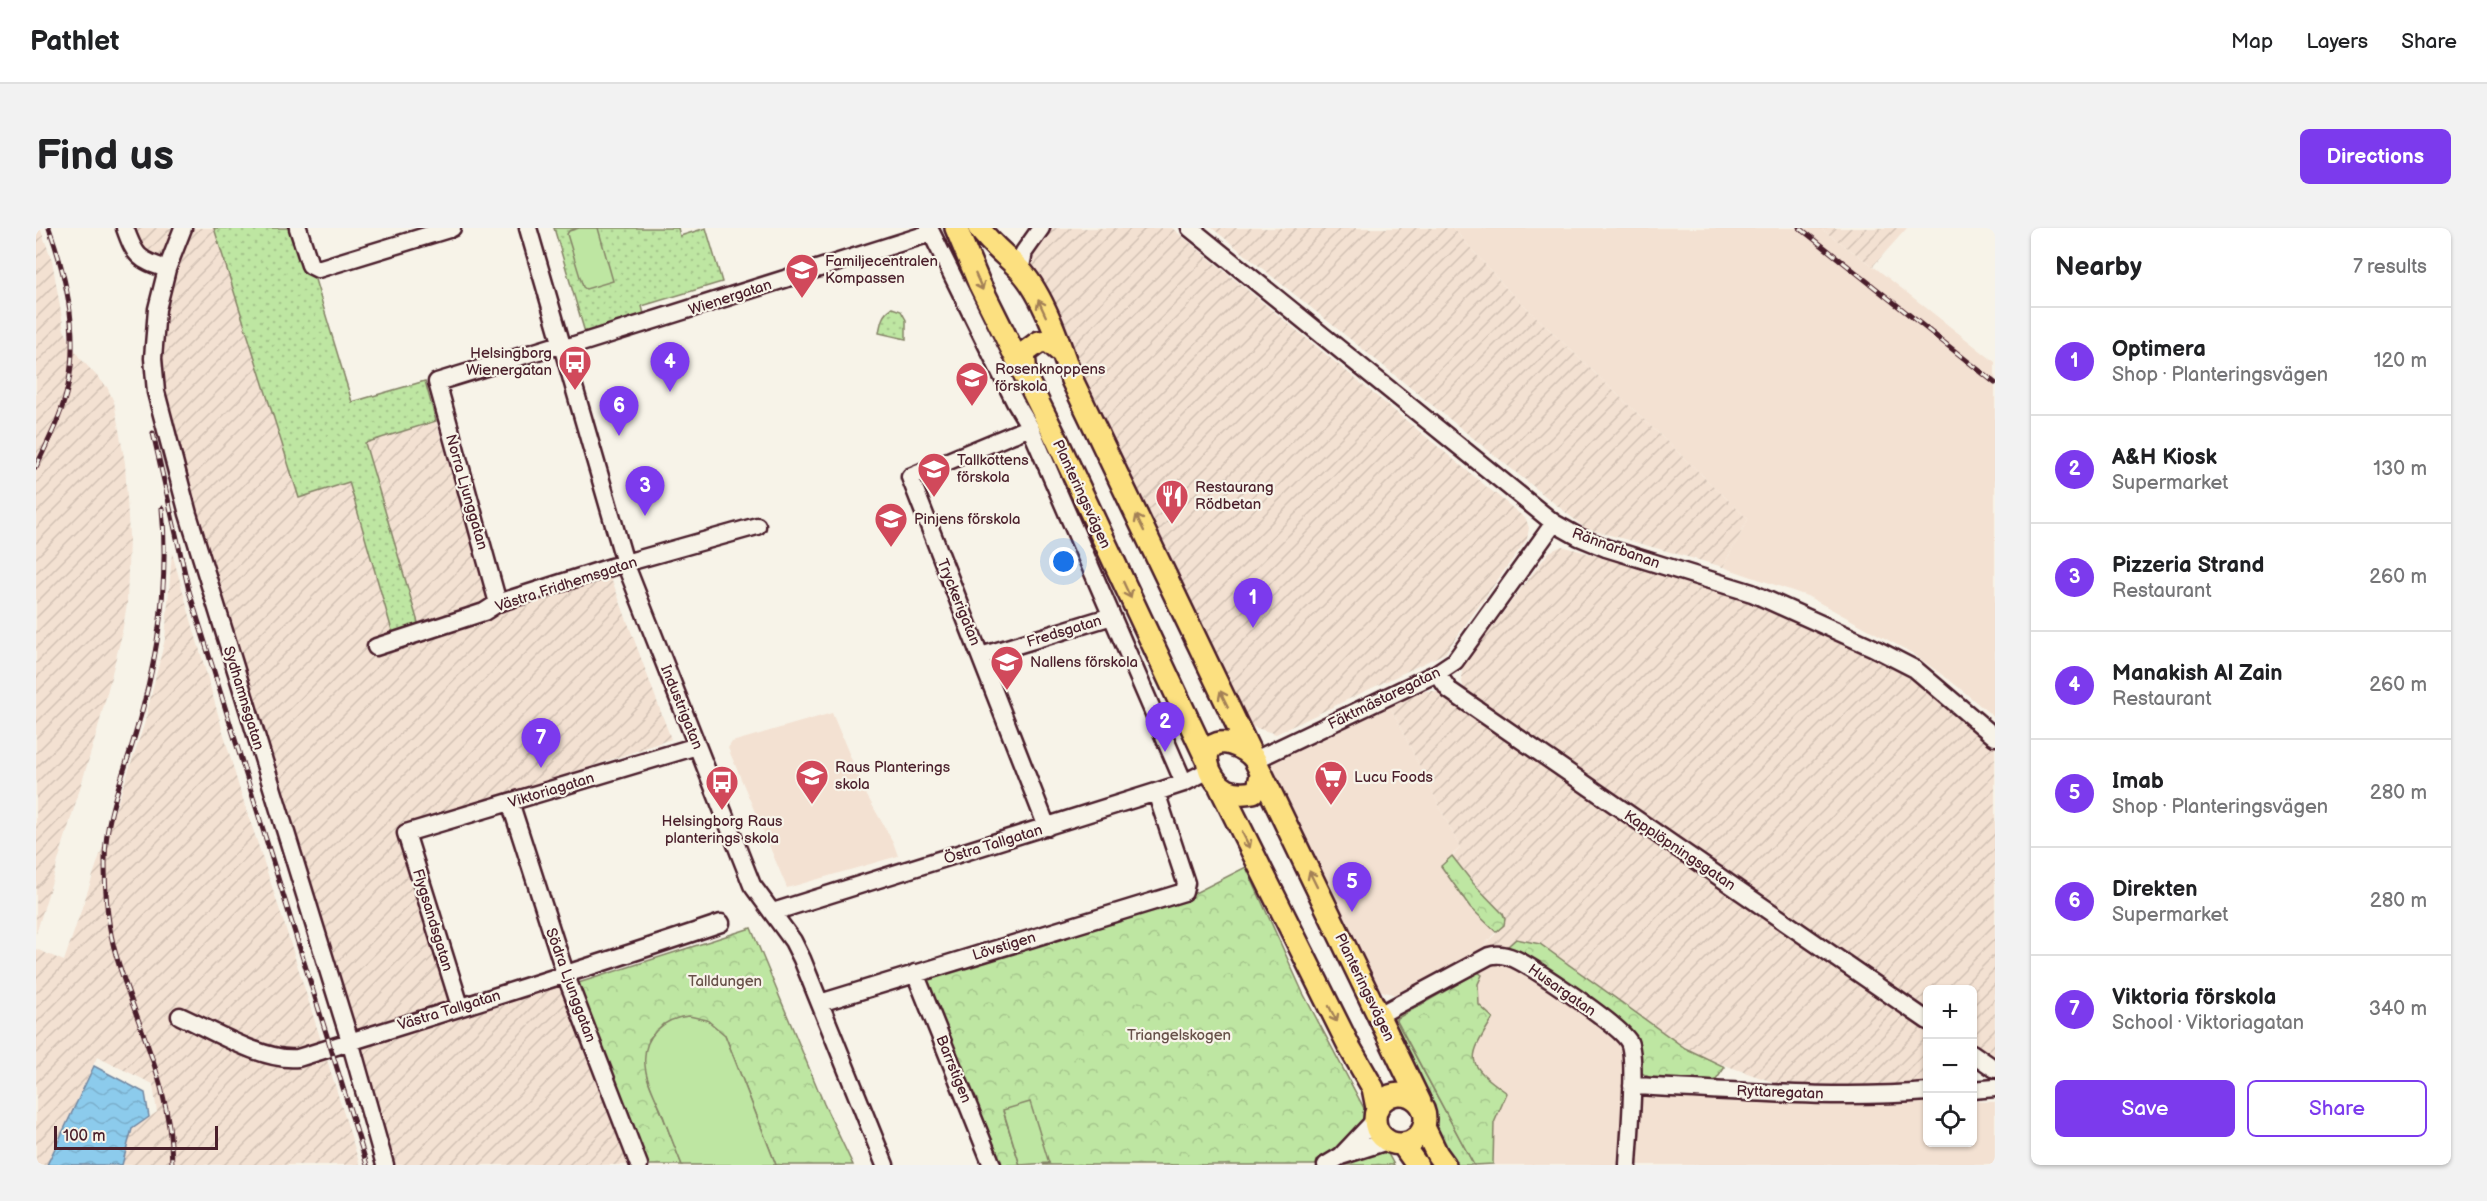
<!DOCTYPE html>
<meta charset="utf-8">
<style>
:root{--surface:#fff;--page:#f2f2f2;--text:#202124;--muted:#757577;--line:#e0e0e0;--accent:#7c3aed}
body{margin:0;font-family:"Balsamiq Sans",sans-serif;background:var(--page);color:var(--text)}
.controls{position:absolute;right:18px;bottom:18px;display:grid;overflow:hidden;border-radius:9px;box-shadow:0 2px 4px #0004}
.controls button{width:54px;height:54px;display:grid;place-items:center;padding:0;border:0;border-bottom:2px solid var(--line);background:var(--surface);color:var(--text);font:30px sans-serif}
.scale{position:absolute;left:18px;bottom:15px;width:164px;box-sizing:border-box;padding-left:6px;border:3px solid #4a1f2b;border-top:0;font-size:16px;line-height:21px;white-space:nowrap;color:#4a1f2b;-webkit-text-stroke:4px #f7f3e8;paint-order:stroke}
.you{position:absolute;left:1028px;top:334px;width:21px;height:21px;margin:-15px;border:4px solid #fff;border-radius:50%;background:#1a73e8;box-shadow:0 0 0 9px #1a73e833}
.badge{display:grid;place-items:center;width:39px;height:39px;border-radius:50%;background:var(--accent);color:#fff;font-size:20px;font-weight:700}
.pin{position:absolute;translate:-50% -50px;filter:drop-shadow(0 2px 3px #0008)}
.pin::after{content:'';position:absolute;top:32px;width:21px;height:18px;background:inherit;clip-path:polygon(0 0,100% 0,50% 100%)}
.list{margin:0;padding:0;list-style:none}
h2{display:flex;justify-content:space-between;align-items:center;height:78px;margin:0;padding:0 24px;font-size:26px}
h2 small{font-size:20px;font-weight:400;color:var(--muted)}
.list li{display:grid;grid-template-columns:39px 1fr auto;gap:18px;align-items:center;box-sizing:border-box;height:108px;padding:0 24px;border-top:2px solid var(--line)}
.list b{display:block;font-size:22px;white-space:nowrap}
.list p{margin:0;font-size:20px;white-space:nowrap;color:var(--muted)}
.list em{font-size:20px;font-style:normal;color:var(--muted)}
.actions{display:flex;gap:12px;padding:18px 24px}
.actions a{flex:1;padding:14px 0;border:2px solid var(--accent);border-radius:9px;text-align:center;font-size:21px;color:var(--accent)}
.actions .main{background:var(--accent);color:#fff}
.icon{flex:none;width:33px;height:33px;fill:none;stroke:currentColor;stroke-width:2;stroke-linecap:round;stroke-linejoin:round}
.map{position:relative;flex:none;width:1959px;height:937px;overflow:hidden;border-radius:9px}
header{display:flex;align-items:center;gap:36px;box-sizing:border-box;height:84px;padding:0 30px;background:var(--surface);border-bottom:2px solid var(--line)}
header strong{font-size:28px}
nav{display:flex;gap:33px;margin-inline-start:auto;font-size:21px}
.intro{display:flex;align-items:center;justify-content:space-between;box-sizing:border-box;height:144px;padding:0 36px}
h1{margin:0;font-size:42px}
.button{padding:15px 27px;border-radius:9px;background:var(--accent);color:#fff;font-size:21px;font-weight:700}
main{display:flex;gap:36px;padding:0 36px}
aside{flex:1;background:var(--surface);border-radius:9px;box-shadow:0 2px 4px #0004}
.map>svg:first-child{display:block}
.built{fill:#f3e1d2}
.industrial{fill:url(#industrial-furrows)}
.grass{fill:url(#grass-tufts);stroke:#848266;stroke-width:1.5}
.forest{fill:url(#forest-crowns);stroke:#848266;stroke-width:1.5}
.park{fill:url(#park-dots);stroke:#848266;stroke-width:1.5}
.pitch{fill:#bee6a2;stroke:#848266;stroke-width:1.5}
.water{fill:url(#water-waves);stroke:#72869f;stroke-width:1.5}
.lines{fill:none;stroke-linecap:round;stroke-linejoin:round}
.minor-casing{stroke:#4a1f2b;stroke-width:21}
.major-casing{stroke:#4a1f2b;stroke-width:26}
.minor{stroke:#f7f3e8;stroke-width:16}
.major{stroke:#fce080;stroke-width:21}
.rail-casing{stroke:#4a1f2b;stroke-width:5}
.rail{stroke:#f7f3e8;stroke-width:3;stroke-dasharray:9;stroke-linecap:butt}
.oneway{stroke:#a38056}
.labels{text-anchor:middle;stroke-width:4.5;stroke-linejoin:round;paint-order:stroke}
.poi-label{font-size:15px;fill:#4a1f2b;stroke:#f7f3e8;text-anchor:start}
.street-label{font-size:15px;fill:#4a1f2b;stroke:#f7f3e8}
.park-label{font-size:15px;fill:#675149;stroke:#f7f3e8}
</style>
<header>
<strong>Pathlet</strong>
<nav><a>Map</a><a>Layers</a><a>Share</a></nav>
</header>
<div class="intro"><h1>Find us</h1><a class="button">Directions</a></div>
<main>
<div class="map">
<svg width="1959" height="937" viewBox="0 0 1959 937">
<defs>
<pattern id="industrial-furrows" width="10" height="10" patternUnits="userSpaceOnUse" patternTransform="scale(1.5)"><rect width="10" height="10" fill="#f3e1d2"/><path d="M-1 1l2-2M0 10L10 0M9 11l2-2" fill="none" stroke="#d2c1b4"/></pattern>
<pattern id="grass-tufts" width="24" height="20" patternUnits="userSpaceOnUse" patternTransform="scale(1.5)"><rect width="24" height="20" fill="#bee6a2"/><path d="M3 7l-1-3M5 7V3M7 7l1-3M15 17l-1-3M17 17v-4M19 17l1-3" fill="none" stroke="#a5c58c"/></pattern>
<pattern id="forest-crowns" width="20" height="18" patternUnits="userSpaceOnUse" patternTransform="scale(1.5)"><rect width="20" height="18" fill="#bee6a2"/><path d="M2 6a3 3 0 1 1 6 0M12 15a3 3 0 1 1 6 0" fill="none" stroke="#a5c58c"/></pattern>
<pattern id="park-dots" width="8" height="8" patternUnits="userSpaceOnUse" patternTransform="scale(1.5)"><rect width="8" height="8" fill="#bee6a2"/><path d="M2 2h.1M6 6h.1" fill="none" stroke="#a5c58c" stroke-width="1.8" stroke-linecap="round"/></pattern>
<pattern id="water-waves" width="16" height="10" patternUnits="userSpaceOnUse" patternTransform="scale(1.5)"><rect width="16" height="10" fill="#8ccbec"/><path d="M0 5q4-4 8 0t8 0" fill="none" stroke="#7aaecb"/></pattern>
</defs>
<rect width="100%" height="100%" fill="#f7f3e8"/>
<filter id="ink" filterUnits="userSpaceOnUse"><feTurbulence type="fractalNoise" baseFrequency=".0167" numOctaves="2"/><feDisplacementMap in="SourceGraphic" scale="12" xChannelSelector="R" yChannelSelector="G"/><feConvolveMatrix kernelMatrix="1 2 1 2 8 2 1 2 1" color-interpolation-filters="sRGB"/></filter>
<g filter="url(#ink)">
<!-- built -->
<path class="built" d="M1417,0h367l53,38 122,96v356l-43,-36 -40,-29 -105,-57 -84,-29 25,-48 -242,-231z
M1353,476l71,144 -19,17 29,42 26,25 -15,17 -82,47 -20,-6 -3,-7 -5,1 -100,-215 2,-7 5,-5z
M796,485l34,81 27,48 5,14 -111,32 -59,-140 4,-6z
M1455,733l24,3 105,73 5,11v43l302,9 1,42h44l1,-41 22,1v63h-501v-42l13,-30 -26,-19 -6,-8 -1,-10 1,-9 18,-29 -14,-13 -1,-21 4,-9 -7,-6z"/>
<!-- industrial -->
<path class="industrial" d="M0,0h4l12,32 12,70 15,27 28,30 7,15 11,61 4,73 -2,68 -6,34 -24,94 -61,202z
M95,0h47l-14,36 -16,-5z
M151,0h27l85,270 50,-16 44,152 26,-8 -54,-183 71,-22 56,188 117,-37 62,167 -268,92 53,171 -105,34 -159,-523 -36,-155 14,-88z
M1015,0h121l354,291 3,9 -2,11 -82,114 -169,81 -26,-8 -216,-452 -2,-8 2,-15z
M1176,0h241l53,60 242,231 -25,48 -138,-39z
M1784,0h87l-34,38z
M1526,318l132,37 114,40 105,57 82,66v316l-22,-15 -1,-57h-44l-1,25 -456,-319 -7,-7 -3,-11 2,-12 86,-114z
M136,325l66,231 47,142 75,239h-238l10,-36 25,-17 -4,-28 -56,-27 -50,108h-11v-216l28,12 80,-236 21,-86z
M1382,463h17l10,5 482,335v57l-143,-2 -82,-29 -190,-115 -6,6 -25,1 23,-24 1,-6 -53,-63 8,-8 -71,-144z
M525,750l73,187h-241l-10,-40 -28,-80z"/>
<!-- grass -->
<path class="grass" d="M1439,741l3,3 -82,48 78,145h-21l-12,-19 -16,-41 -13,-49 -22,-39z"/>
<!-- forest -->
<path class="forest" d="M1416,628l21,27 30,31 2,5 -1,6 -8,7 -26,-25 -29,-41z
M1210,639l57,126 91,172h-351l6,-2 -46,-52 17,54h-20l-74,-179 3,-10 260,-80z
M715,700l73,176 29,61h-77l-51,-130 -62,-11 -14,15 -2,37 35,89h-38l-72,-180z
M1480,711l24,5 145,104 40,19 -11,16 -62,-4 -12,-7 -2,-25 -132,-99z
M1442,744l4,3 -4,9 1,21 14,13c-27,43 -27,45 14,75l-13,30 -1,41 -19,1 -78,-146z"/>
<!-- park -->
<path class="park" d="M178,0h78l13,45 9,3 38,126 73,-21 11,40 -71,22 54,183 -26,8 -44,-152 -50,16z
M518,0h124l2,8 26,-8 16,54 -80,24 3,12 -59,18z
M856,80l9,3 5,9v19l-27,-6c2,-11 3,-19 13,-25z"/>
<!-- pitch -->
<path class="pitch" d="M543,0h19l15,53 -27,8 -3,-2 -16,-53 2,-3z
M653,788l18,4 18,15 51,130h-94c-7,-17 -14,-35 -20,-52 -6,-15 -16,-32 -17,-48 -3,-28 18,-47 44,-49z
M994,874l19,61 -29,2 -17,-55z"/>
<!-- water -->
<path class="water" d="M58,838l51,27 4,24 -17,12 -10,36h-75z"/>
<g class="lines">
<defs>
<path id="minor" d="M89,0c10,28 13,32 42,41
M147,0l-16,41 -10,40 -4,49 3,34 32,122 162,527 35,124
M262,0l12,37 8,4 134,-41
M492,0l97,335 127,322 41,56 9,18 83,206
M893,0l86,174 15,25 154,356
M1154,0l364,295 25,14 27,11 146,45 120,54 43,22 80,68
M984,43l4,-19 17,-24
M526,121l369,-116
M994,199l-120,50 137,350
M462,375l-61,-221 124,-38
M340,419l108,-35 14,-9 113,-36 146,-41
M945,428l131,-40
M1401,445l12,17 479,331
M1219,532l182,-87 18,-12 99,-138
M474,574l56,174 73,189
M737,684l383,-120 28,-9 25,-13
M879,745l77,192
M784,775l364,-111 2,-9 -30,-91
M424,778l-54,-173 291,-87
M1343,787l110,-59c9,-3 17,-1 26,3 19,9 106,67 114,83 8,17 0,99 -1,123
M144,788c32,14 84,46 118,42 141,-44 283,-87 423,-135
M1936,825l23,16
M1596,858c98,4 198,14 296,6
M1936,862l23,-2
M1306,927l33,-35
M1290,937l15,-9 47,-15"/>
<path id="major" d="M920,0l23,55 78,157 150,320
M943,0c12,17 28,28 42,43 23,25 40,77 51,109l178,372
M990,147l-2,-22 15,-11 9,-1 15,13
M1225,547l-3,13 -5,4c-20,4 -34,-2 -43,-21 -2,-6 -4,-12 -2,-18 8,-21 39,-5 47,7l165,342
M1184,559l130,261 23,40 4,20
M1339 891a25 25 0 1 1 50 0a25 25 0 1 1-50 0Z
M1388,899l13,27 8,11
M1366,916l15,21"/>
</defs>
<!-- minor casing -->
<use href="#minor" class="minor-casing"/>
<!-- major casing -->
<use href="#major" class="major-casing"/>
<!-- minor -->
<use href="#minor" class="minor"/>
<!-- major -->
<use href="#major" class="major"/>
<defs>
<path id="rail" d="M1764,0l195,155
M117,205l36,158 178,574
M0,239c12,-26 26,-52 32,-81 11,-53 -1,-108 -19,-158
M126,280c7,76 -4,151 -26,224 -12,42 -31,84 -31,128 0,32 2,65 11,95 22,75 55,128 56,210"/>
</defs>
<!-- rail casing -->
<use href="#rail" class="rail-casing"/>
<!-- rail -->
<use href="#rail" class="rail"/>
</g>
<!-- one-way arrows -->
<defs><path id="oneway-shaft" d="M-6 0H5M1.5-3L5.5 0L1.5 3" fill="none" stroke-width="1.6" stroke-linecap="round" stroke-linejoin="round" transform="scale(1.5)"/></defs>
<g class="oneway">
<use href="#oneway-shaft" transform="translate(943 54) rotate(66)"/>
<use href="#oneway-shaft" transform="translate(1006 80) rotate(-115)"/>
<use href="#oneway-shaft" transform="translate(1104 295) rotate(-116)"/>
<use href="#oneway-shaft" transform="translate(1091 362) rotate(65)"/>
<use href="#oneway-shaft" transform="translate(1188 471) rotate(-116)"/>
<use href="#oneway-shaft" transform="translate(1210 612) rotate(63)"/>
<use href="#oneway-shaft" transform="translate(1277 651) rotate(-116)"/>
<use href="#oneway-shaft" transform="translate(1297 786) rotate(63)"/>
</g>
</g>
<!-- icons -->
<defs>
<symbol id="school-pin" viewBox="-11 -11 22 30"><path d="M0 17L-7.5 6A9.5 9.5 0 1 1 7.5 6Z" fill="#d1495b" stroke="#f7f3e8"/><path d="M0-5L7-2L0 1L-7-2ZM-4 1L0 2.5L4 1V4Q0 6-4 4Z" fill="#fff"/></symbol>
<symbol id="bus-pin" viewBox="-11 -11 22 30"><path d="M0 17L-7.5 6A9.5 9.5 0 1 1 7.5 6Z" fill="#d1495b" stroke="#f7f3e8"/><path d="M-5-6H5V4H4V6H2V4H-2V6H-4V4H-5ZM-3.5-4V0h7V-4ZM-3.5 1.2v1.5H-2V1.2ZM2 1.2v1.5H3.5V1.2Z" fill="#fff"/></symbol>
<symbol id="restaurant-pin" viewBox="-11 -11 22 30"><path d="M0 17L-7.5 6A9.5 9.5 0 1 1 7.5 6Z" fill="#d1495b" stroke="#f7f3e8"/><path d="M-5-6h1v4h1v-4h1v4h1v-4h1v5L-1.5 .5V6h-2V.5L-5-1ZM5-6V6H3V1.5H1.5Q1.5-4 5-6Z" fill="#fff"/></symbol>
<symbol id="supermarket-pin" viewBox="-11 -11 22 30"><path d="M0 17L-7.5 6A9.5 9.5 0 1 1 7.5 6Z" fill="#d1495b" stroke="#f7f3e8"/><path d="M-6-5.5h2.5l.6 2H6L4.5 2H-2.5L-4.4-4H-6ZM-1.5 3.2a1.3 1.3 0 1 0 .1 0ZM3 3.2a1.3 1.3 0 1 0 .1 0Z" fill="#fff"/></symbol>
</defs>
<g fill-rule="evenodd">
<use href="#school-pin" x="747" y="23" width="38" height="52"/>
<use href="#bus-pin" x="520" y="115" width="38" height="52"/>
<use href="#school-pin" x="917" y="131" width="38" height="52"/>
<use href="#school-pin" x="879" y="222" width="38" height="52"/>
<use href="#restaurant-pin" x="1117" y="249" width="38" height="52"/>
<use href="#school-pin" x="836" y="272" width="38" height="52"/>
<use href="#school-pin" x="952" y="415" width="38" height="52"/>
<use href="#school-pin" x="757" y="529" width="38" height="52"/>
<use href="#supermarket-pin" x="1276" y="530" width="38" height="52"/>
<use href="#bus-pin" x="667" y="535" width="38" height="52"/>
</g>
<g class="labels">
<!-- poi labels -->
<g class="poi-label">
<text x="789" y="38">Familjecentralen<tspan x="789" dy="17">Kompassen</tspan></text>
<text x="516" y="130" text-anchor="end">Helsingborg<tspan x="516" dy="17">Wienergatan</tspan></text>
<text x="959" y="146">Rosenknoppens<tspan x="959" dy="17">förskola</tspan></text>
<text x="921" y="237">Tallkottens<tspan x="921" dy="17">förskola</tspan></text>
<text x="1159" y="264">Restaurang<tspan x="1159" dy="17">Rödbetan</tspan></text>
<text x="878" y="296">Pinjens förskola</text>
<text x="994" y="439">Nallens förskola</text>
<text x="799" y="544">Raus Planterings<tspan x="799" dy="17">skola</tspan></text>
<text x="1318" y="554">Lucu Foods</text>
<text x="686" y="598" text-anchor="middle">Helsingborg Raus<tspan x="686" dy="17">planterings skola</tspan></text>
</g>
<!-- street labels -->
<g class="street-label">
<text transform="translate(694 69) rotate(-18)" y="5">Wienergatan</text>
<text transform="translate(431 264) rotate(74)" y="5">Norra Ljunggatan</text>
<text transform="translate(1046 266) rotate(65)" y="5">Planteringsvägen</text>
<text transform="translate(1580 320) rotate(20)" y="5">Rännarbanan</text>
<text transform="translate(530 356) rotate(-18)" y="5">Västra Fridhemsgatan</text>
<text transform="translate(923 374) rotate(68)" y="5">Tryckerigatan</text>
<text transform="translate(1028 403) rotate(-17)" y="5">Fredsgatan</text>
<text transform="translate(208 470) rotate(73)" y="5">Sydhamnsgatan</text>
<text transform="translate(1348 470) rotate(-26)" y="5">Fäktmästaregatan</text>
<text transform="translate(646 479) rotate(68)" y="5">Industrigatan</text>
<text transform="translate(515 562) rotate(-17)" y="5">Viktoriagatan</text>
<text transform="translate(957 616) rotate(-17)" y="5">Östra Tallgatan</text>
<text transform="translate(1644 622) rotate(34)" y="5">Kapplöpningsgatan</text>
<text transform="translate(397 692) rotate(73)" y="5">Flygsandsgatan</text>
<text transform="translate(968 718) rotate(-17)" y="5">Lövstigen</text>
<text transform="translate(535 757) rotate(70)" y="5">Södra Ljunggatan</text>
<text transform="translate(1329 759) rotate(64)" y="5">Planteringsvägen</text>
<text transform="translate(1526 762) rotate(35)" y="5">Husargatan</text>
<text transform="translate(413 782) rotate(-17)" y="5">Västra Tallgatan</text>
<text transform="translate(918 841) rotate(68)" y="5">Barrstigen</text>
<text transform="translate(1744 864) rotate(2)" y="5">Ryttaregatan</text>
</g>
<!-- park labels -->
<g class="park-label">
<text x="689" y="758">Talldungen</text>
<text x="1143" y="812">Triangelskogen</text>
</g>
</g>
</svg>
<div class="controls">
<button>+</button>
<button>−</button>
<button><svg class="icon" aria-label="locate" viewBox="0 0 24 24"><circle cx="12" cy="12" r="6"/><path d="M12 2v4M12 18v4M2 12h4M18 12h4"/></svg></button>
</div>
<div class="scale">100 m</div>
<div class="you"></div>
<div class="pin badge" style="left:1217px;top:400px">1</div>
<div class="pin badge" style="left:1129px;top:524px">2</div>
<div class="pin badge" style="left:609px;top:288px">3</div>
<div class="pin badge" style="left:634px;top:164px">4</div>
<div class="pin badge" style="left:1316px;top:684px">5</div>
<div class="pin badge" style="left:583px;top:208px">6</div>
<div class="pin badge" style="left:505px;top:540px">7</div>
</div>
<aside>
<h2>Nearby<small>7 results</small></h2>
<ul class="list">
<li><span class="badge">1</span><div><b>Optimera</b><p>Shop · Planteringsvägen</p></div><em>120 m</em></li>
<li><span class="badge">2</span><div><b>A&amp;H Kiosk</b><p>Supermarket</p></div><em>130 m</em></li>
<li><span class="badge">3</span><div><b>Pizzeria Strand</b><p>Restaurant</p></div><em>260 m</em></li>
<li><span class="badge">4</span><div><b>Manakish Al Zain</b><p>Restaurant</p></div><em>260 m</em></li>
<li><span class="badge">5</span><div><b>Imab</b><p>Shop · Planteringsvägen</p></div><em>280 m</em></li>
<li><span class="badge">6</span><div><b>Direkten</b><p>Supermarket</p></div><em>280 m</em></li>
<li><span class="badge">7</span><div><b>Viktoria förskola</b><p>School · Viktoriagatan</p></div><em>340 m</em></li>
</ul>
<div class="actions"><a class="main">Save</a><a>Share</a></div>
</aside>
</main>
